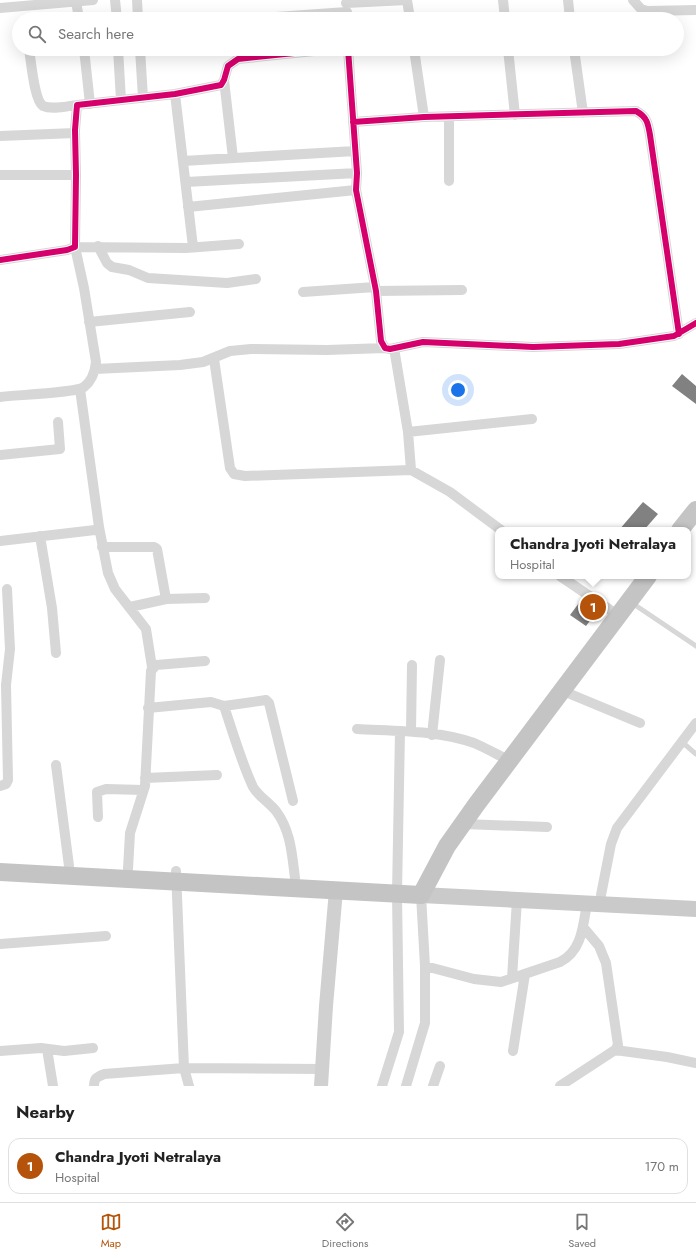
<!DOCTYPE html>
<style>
:root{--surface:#fff;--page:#f2f2f2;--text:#222;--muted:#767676;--line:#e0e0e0;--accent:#b45309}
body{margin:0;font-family:Jost,sans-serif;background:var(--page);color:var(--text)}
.you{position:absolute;left:458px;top:390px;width:14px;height:14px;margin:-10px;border:3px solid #fff;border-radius:50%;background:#1a73e8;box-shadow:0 0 0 6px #1a73e833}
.badge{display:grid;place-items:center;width:26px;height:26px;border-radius:50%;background:var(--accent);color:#fff;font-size:13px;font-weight:700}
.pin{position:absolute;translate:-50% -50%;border:2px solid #fff;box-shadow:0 1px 4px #0006}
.popup{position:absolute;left:495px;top:527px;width:196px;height:52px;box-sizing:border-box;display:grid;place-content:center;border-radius:8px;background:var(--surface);filter:drop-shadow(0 1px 3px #0005);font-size:13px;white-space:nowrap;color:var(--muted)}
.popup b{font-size:15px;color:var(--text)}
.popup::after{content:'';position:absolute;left:50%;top:100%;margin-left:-8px;border:8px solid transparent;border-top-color:var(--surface)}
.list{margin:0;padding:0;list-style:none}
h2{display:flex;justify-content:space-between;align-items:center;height:52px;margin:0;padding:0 16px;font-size:17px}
h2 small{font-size:13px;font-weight:400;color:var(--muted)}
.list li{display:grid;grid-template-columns:26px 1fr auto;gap:12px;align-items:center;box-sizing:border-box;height:56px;margin:0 8px 8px;padding:0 8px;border:1px solid var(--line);border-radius:12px}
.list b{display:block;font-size:15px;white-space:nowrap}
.list p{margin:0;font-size:13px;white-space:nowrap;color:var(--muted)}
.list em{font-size:13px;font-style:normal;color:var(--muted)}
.icon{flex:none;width:22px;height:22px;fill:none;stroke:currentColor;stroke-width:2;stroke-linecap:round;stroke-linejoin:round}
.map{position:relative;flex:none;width:696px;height:1086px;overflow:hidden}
.search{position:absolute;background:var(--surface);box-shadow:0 4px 16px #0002;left:12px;right:12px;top:12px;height:44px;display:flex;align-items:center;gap:10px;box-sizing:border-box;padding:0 14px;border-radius:22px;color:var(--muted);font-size:15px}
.sheet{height:116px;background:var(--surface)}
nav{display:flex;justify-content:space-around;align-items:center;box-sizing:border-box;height:56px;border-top:1px solid var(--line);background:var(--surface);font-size:11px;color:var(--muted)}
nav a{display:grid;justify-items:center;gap:2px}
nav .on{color:var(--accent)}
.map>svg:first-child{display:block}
.building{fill:#818181}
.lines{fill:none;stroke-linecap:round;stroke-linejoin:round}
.lane{stroke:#d7d7d7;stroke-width:5}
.street{stroke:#d7d7d7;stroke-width:10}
.secondary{stroke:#d0d0d0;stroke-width:14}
.primary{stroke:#cacaca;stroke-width:16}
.highway{stroke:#c4c4c4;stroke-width:18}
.cycleway-casing{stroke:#fff;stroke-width:8}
.cycleway{stroke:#d6006c;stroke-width:6}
</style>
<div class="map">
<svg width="696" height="1086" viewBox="0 0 696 1086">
<rect width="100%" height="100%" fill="#fff"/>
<!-- building -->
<path class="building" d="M682,374l14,12v18l-24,-18z
M643,502l15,12 -14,16h-25z
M582,599l16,11 -12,16 -16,-11z"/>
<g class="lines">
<!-- lane -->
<path class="lane" d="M632,603l64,43
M682,742l14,12"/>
<!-- street -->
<path class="street" d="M115,0l2,19
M137,0l1,19
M407,0l3,19
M503,0l2,19
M568,0l2,19
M633,0l8,9 6,2 49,-1
M76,1l3,18
M346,3l61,-3
M0,8l93,-8
M246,19l101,-7
M29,49c2,11 5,51 14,57 9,4 24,0 34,-1
M84,49l6,55
M118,49l3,51
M140,49l3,49
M348,49l9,124 -1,17 20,101 5,50 4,7 5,1 33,-7 110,5 86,-3 55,-8 22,-13
M414,49l10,68
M508,49l7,66
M574,49l9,64
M224,80l9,78
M175,94l18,153
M449,117v64
M353,122l71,-5 212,-6c11,6 12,12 14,24l29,199
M0,136l75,-3
M183,161l172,-10
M0,175h76
M186,182l171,-9
M188,207l168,-17
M98,246l9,17 5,4 17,3 19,8 79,5 29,-4
M0,260l67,-10 8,-3 1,-72 -1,-45 2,-25 98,-11 46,-9 3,-5 4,-14 10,-7 95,-10
M376,291l86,-1
M303,292l72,-5
M89,322l101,-10
M394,348l14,84 3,38
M214,359l16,109 4,6 11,2 166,-6 39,22 51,38
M95,369l85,-4 23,-3 27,-11 21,-2 76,1 58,-2
M0,397c15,-2 75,-4 84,-10 8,-6 11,-16 12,-25l-12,-74 -9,-41 111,1 53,-4
M408,432l124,-13
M0,455l60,-6 -2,-27
M99,527l9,46 7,16 31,40 6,38
M40,536l12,72 4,45
M0,541l95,-11 4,-3 -19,-138
M102,547h52l3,2 9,50
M560,576l59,40
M130,607l36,-8 39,-1
M563,691l77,32
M224,706c9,27 17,55 29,81 6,10 16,15 23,24 15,20 16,44 19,67
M148,708l63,-6 13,4 42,-6 3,3 24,98
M357,729c37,2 81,1 117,14 12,5 24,12 36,18
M411,731l1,-66
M432,735l8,-75
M56,765l13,101
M145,778l72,-3
M0,786l6,-2 2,-4 -2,-95 4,-36 -3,-60
M98,817l-1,-25 9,-3 37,1
M463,824l84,3
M128,869l2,-36 15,-47 6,-115 5,-6 49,-4
M176,871l8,197 5,18
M601,895l10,-51 6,-16 79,-105
M0,944l106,-8
M425,966l49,13 27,3 59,-20c22,-11 23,-36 27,-59
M512,978l5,-78
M47,1049l6,37
M615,1050l52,7 29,6
M0,1051l41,-3 23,3 29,-3
M513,1051l12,-77
M94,1086c0,-8 3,-9 10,-12l80,-6 138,1
M382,1086l17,-54 -2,-138 3,-163
M406,1086l19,-63v-57l-4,-71
M433,1086l7,-20
M560,1086l55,-36 3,-5 -12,-82 -7,-17 -16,-19"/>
<!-- secondary -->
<path class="secondary" d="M321,1086l5,-80 10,-116"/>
<!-- primary -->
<path class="primary" d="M421,895l275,14"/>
<!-- highway -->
<path class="highway" d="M680,530l16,-20
M0,872l421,23 26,-49 29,-41 172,-229"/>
<defs>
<path id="cycleway" d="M348,49l9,124 -1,17 20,101 5,50 4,7 5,1 33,-7 110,5 86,-3 55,-8 22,-13
M353,122l71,-5 212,-6c11,6 12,12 14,24l29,199
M0,260l67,-10 8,-3 1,-72 -1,-45 2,-25 98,-11 46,-9 3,-5 4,-14 10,-7 95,-10"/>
</defs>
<!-- cycleway casing -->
<use href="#cycleway" class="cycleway-casing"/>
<!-- cycleway -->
<use href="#cycleway" class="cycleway"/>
</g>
</svg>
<div class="you"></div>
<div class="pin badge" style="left:593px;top:607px">1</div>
<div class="popup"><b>Chandra Jyoti Netralaya</b>Hospital</div>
<div class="search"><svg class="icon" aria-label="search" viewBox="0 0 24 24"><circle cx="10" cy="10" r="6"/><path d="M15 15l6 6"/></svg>Search here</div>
</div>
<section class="sheet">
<h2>Nearby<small></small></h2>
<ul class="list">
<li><span class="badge">1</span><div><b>Chandra Jyoti Netralaya</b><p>Hospital</p></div><em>170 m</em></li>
</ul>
</section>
<nav>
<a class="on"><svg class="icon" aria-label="map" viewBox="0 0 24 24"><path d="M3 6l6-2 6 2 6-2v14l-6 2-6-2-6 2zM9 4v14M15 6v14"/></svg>Map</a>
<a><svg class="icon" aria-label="directions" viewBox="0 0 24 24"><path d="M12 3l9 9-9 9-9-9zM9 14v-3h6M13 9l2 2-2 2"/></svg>Directions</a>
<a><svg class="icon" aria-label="saved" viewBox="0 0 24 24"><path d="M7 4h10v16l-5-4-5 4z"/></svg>Saved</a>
</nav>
